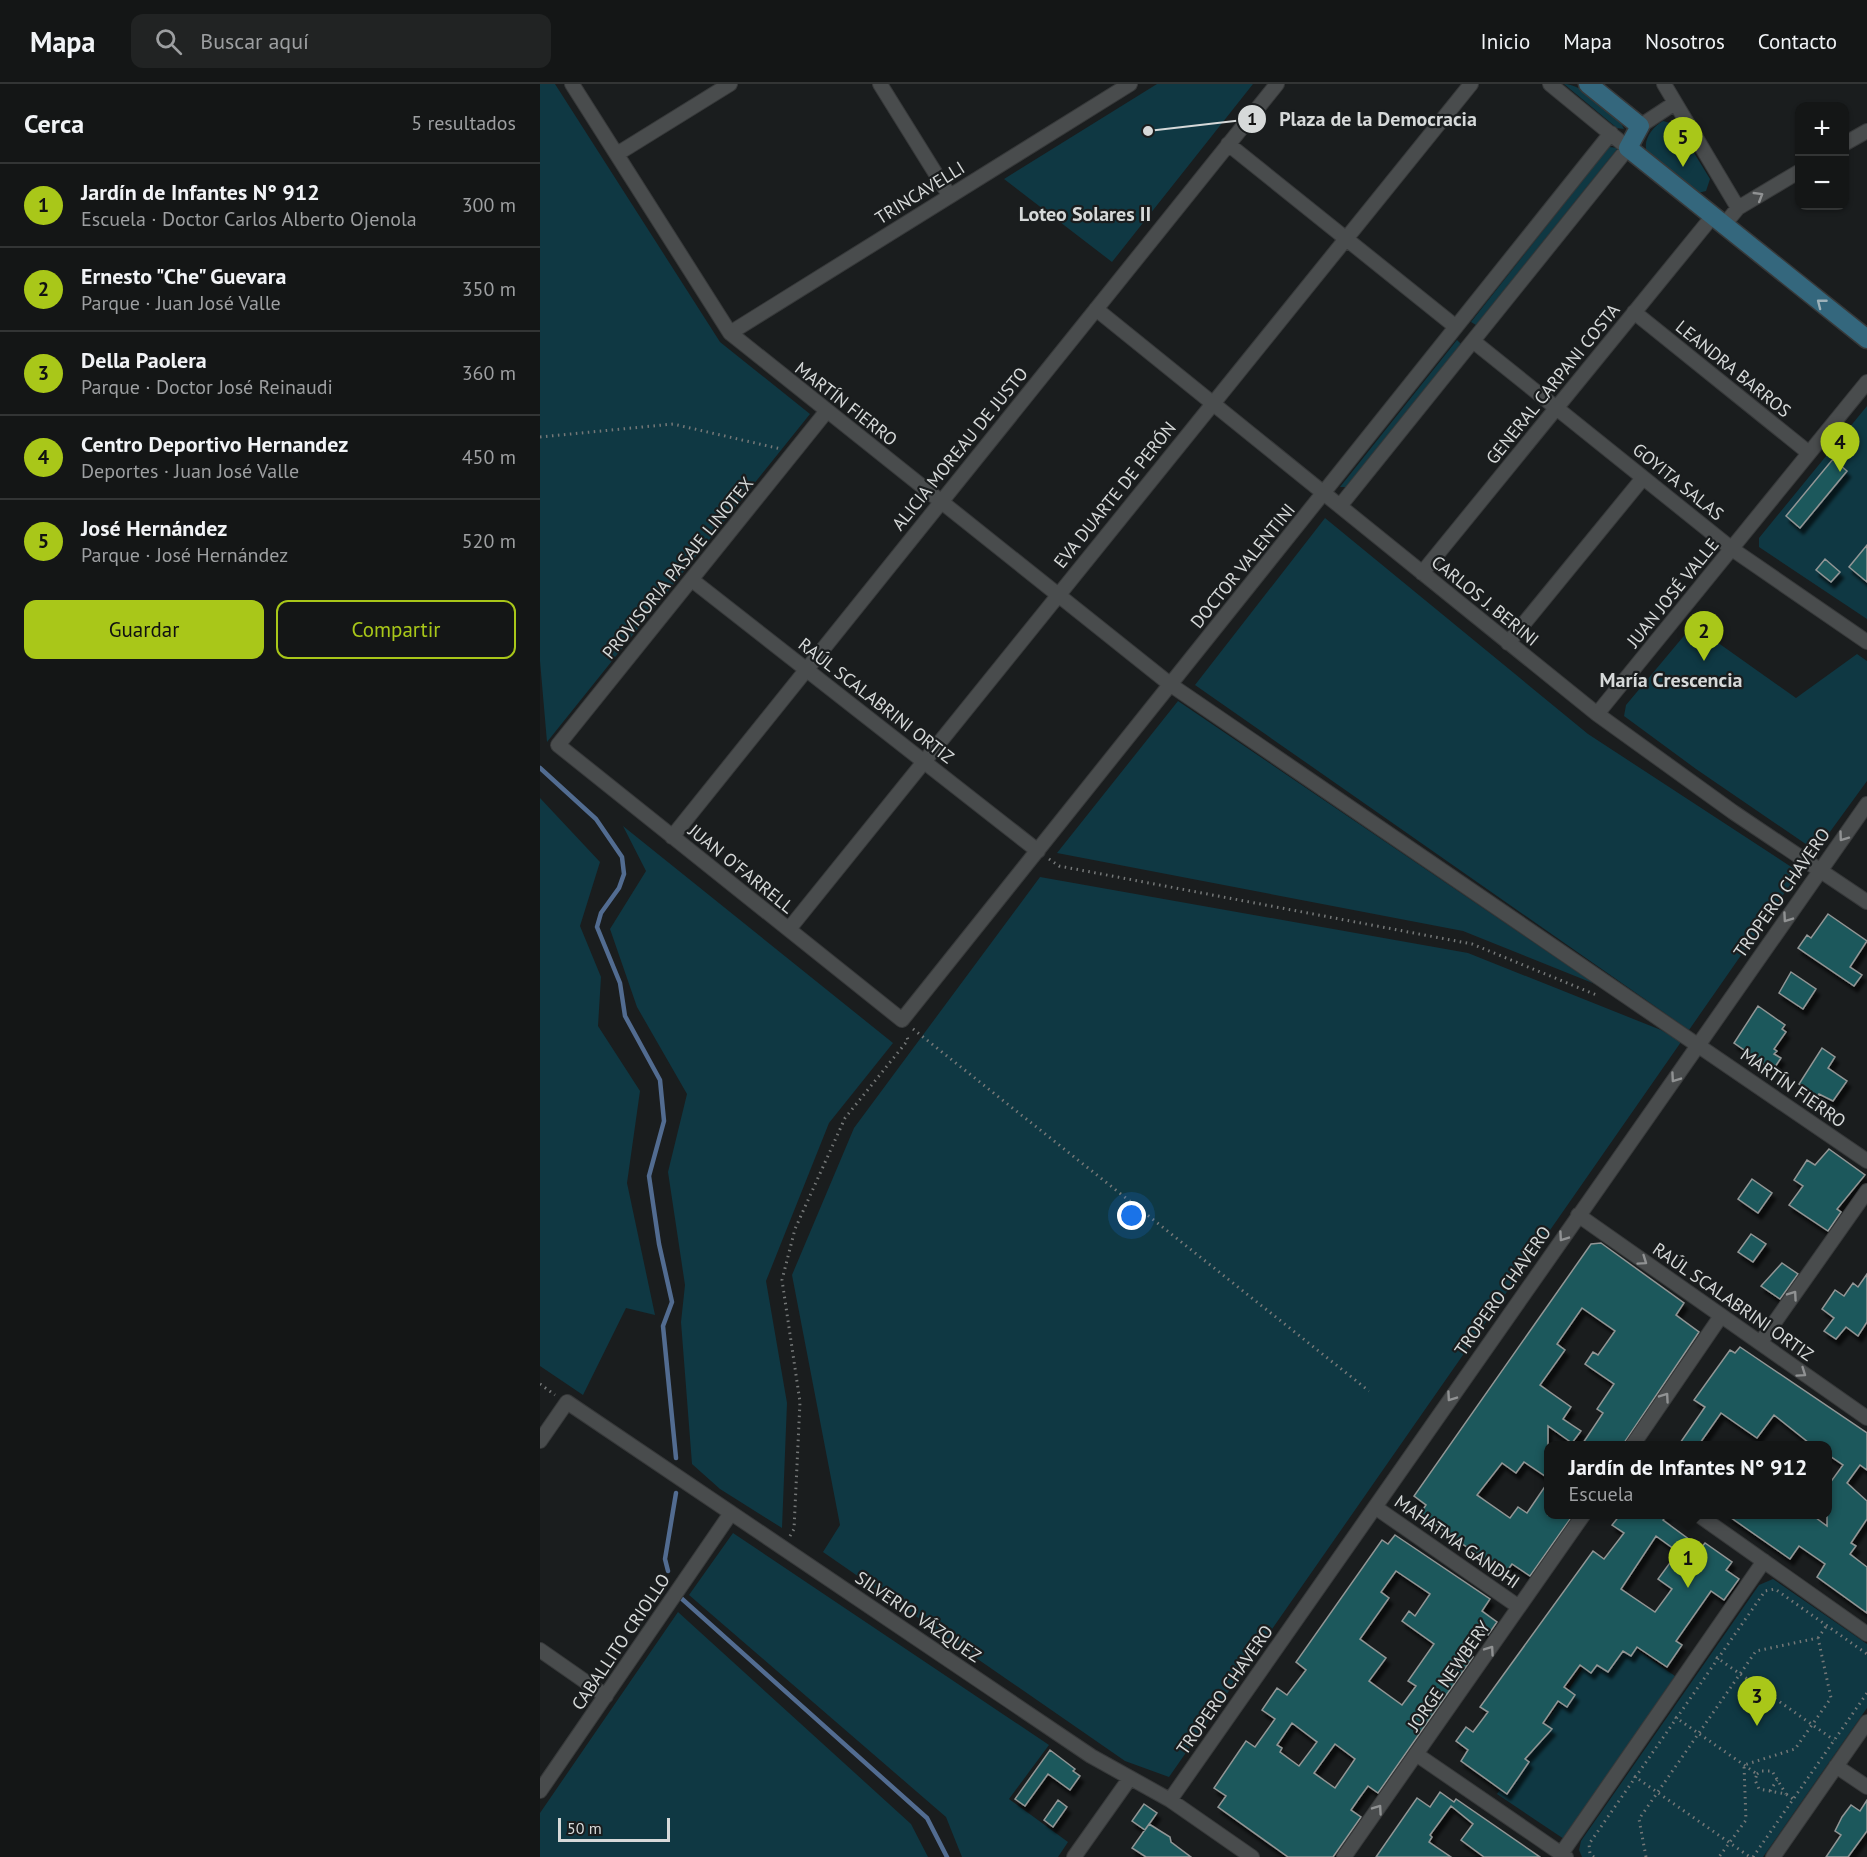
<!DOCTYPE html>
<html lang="es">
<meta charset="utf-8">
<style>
:root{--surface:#141616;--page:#212323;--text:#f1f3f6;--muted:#9d9fa1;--line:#333535;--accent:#a9c719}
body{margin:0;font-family:"PT Sans",sans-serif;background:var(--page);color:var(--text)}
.controls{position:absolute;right:18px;top:18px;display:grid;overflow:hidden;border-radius:12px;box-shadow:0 2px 4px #0004}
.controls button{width:54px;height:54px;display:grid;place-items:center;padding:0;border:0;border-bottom:2px solid var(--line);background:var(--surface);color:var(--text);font:30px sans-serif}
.scale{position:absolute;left:18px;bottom:15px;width:112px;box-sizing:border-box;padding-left:6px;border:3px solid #d6d9d9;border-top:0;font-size:16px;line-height:21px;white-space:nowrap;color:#d6d9d9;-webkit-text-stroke:4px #1a1d1e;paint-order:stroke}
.you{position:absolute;left:592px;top:1132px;width:21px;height:21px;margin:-15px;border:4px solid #fff;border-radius:50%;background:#1a73e8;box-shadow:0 0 0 9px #1a73e833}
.badge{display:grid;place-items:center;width:39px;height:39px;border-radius:50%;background:var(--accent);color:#111;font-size:20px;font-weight:700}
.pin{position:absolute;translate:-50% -50px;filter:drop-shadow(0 2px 3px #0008)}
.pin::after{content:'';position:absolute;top:32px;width:21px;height:18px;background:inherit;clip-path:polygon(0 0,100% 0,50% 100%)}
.popup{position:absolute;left:1004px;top:1357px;width:288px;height:78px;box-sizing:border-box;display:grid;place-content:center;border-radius:12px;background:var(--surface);filter:drop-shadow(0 2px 4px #0005);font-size:20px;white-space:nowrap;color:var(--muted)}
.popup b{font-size:22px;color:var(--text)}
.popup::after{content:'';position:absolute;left:50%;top:100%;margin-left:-12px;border:12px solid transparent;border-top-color:var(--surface)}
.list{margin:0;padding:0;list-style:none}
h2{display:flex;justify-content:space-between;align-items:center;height:78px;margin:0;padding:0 24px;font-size:26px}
h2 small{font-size:20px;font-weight:400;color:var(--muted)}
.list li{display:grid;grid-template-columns:39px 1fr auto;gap:18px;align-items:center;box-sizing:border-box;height:84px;padding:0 24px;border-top:2px solid var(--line)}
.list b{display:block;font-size:22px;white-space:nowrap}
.list p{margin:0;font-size:20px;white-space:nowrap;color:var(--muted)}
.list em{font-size:20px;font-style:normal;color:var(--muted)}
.actions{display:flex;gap:12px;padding:18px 24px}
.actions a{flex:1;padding:14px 0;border:2px solid var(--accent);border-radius:12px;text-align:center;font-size:21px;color:var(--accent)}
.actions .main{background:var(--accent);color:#111}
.icon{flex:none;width:33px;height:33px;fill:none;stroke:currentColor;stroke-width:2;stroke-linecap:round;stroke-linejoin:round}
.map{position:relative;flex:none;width:1327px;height:1773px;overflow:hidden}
header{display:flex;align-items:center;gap:36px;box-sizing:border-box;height:84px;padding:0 30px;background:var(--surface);border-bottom:2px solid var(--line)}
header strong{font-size:28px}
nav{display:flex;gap:33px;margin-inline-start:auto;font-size:21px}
.search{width:420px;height:54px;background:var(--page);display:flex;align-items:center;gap:15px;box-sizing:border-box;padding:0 21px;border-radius:12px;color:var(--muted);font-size:22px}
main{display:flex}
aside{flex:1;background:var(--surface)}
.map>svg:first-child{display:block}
.green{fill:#0f3843}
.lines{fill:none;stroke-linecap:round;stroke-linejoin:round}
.stream{stroke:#526c91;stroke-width:4.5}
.building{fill:#1e595b;stroke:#929696;stroke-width:1.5;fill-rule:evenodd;filter:url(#shadow)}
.street-casing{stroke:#37393a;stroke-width:16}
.secondary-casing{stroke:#37393a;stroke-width:21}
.path{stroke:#757878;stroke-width:3;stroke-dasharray:1.5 4.5;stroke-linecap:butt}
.street{stroke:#494c4d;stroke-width:14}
.secondary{stroke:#34677d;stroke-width:18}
.oneway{stroke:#909293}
.oneway2{stroke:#9db1b9}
.labels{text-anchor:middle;stroke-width:4.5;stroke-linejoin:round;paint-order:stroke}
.street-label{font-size:18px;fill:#d6d9d9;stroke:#1a1d1e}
.neighbourhood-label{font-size:20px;font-weight:bold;fill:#d6d9d9;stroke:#1a1d1e}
.leader{fill:none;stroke:#d6d9d9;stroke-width:2}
.callout-dot{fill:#d6d9d9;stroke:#1a1d1e;stroke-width:2}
.mark-label{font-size:18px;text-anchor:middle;font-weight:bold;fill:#111}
.callout-label{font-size:20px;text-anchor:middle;font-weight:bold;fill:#d6d9d9;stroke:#1a1d1e;stroke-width:4.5;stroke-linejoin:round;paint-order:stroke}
</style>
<header>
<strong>Mapa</strong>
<div class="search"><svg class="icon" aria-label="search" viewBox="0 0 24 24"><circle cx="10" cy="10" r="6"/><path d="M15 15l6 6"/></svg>Buscar aquí</div>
<nav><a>Inicio</a><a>Mapa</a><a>Nosotros</a><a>Contacto</a></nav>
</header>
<main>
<aside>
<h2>Cerca<small>5 resultados</small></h2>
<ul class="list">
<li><span class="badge">1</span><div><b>Jardín de Infantes N° 912</b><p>Escuela · Doctor Carlos Alberto Ojenola</p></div><em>300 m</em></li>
<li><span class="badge">2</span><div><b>Ernesto &quot;Che&quot; Guevara</b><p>Parque · Juan José Valle</p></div><em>350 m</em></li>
<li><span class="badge">3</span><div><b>Della Paolera</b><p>Parque · Doctor José Reinaudi</p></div><em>360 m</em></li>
<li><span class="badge">4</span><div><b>Centro Deportivo Hernandez</b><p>Deportes · Juan José Valle</p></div><em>450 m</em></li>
<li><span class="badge">5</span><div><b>José Hernández</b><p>Parque · José Hernández</p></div><em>520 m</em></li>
</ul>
<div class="actions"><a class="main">Guardar</a><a>Compartir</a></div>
</aside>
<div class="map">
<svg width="1327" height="1773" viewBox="0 0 1327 1773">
<defs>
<filter id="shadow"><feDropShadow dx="3.5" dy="6" stdDeviation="1.5" flood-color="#0009"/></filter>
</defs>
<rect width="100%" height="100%" fill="#1a1d1e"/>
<!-- green -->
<path class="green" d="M0,0h15l165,258 90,72 -263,328 -7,-81z
M617,0h96l-141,178 -108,-83z
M1024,0c18,0 53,28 60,45l-7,-1z
M1123,37l14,4 33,54 -4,12 -8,2 -50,-39c-7,-12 4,-27 15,-33z
M1069,63l9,1 -142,177 -5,-3z
M917,256l4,4 -115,143h-6z
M1327,322v213l-108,-72v-9z
M785,434l263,216 211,138 -110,158 -494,-345z
M1153,541l103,73 61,-44 10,7v120l-51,70 -120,-82 -72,-53 2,-11z
M638,617l417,283 -132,-53 -406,-78z
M0,714l60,64 -20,64 21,51 -3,49 42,65 -13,92 28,132 -29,-7 -43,87 -43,-29z
M83,742l270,217 -64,80 -63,158 21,122 -5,125 -62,-39 -28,-25 -11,-142 4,-37 -17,-113 19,-78 -50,-87 -27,-78 36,-58z
M500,793l428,76 193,77 20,12 -512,735 -44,-16 -302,-209 17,-27 -48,-250 62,-147z
M193,1449l316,212 -40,54 59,43 -10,15h-96l-16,-40 -257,-222z
M1233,1495l94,65v64l-104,149h-181l-3,-7 2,-9 178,-256z
M138,1528l233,212 17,33h-388v-44z
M1069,1546l66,46 -111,163 -67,-45z"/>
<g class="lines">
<!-- stream -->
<path class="stream" d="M0,684l56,51 26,38 2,17 -5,14 -18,25 -4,14 23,56 5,33 35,64 4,41 -15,55 10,68 13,58 -9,24 13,132
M128,1487l-3,-12 11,-66
M141,1514l246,220 20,39"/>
</g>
<!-- building -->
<path class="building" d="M1293,375l14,12 -47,57 -14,-12z
M1327,461v37l-18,-15z
M1285,475l15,13 -9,10 -15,-12z
M1288,830l39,27 -17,26 12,8 -8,11 -56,-38 9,-13 4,3z
M1251,888l25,17 -13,20 -24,-16z
M1218,922l27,19 -3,4 4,3 -12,17 3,2 -3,3 7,4 -8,12 -28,-16 -1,-4 -10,-7z
M1282,964l13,9 -7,11 19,13 -14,20 -14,-7 -2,3 -18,-13z
M1289,1065l36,26 -28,34 4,3 -13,19 -39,-26 14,-19 -9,-6 13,-20 8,5z
M1212,1095l20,14 -14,20 -20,-14z
M1211,1150l15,10 -13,18 -15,-10z
M1061,1159l83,60 -8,12 23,17 -77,114h-41l22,-33 -6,-4 17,-25 -29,-20 8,-12 5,3 17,-24 -33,-23 -25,36 8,6 -25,35 31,22 -8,12 18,12 -9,12 -24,-17v52l-24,-16 -8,11 -14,-10 -25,32 33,23 8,-11 9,6 21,-31v33h25l-43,61 -18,-12 -7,10 -85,-60 6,-9 -12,-9 177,-252z
M1242,1179l16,11 -18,25 -19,-13z
M1327,1190v48l-9,14 -12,-9 -10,12 -12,-8 10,-13 -12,-9 13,-19 9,6 9,-13 5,4z
M1200,1263l127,86v37l-7,-5 -13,18 20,18v18l-16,24 5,3 -6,8 17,13v46l-50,-36 8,-13 -26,-18 -9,13 -63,-44h85l15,11v-39l16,-22 -16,-11v-8h-14l-39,-31 -17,23 -36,-25 -23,33h-20l27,-39 -11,-7 36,-50 5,3z
M1080,1431h47l-4,5 38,28 4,-5 27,19 -6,8 13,9 -15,21 -13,-9 -35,50 6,4 -15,22 -30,-20 -6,9 -8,-5 -15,21 -11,-7 -6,8 -11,-8 -16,22 11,8 -8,12 -9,-6 -15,22 9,6 -27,30 4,3 -22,32 -46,-33 7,-11 -12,-9 10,-14 7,5 15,-20 -8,-5 113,-156 11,8 20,-26 -12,-8zM1116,1452l22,16 -20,27 14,10 -17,23 -34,-23z
M855,1451l95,64 -8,12 15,11 -9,13 -12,-9 -15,21 12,10 -95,136 -10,-7 -8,11 -9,13 10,7 -28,40h-45l-70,-50 8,-11 -12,-8 32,-47 9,6 20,-28 -13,-9 15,-22 10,7 19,-25 -10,-8 86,-122 6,4zM856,1487l34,23 -15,22 -6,-5 -7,10 32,23 -26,37 8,5 -14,19 -33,-24 17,-23 -26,-19 29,-41 -8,-6zM752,1639l25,19 -18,24 -19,-14 2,-4 -5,-3zM795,1660l20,15 -20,29 -21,-15z
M510,1666l25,19 -2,2 7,5 -10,14 -22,-16 -23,32 -10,-7z
M900,1708l14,10 2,-3 84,58h-56l-23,-17 12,-16 -22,-18 -21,29 2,2 -3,5 22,15h-75l41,-59 13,9z
M518,1716l9,7 -14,20 -9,-7z
M1327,1716v31l-19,26h-22l15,-22 -6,-4 7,-14 9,-12 9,6z
M604,1720l13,9 -12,17 -13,-9z
M609,1740l21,13 1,5 20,15h-45l-14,-9z"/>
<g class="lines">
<defs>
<path id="street" d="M32,0l158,249 441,352 696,476
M340,0l69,111
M1124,0l74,124
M1100,42l35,-23
M688,60l228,183
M1304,60l23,-13
M77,70l113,-70
M1183,142l15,-18 62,-37
M556,225l501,405 136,98 134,90
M1094,228l175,141
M190,249l400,-249
M933,257l259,208 135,93
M286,328l-268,333 344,275 709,-887
M800,422l288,-358 -78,-64
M882,489l290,-356
M152,496l346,271
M968,559l135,-165
M1057,630l270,-332
M132,753l605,-753
M249,845l682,-845
M1038,1131l289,203
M1220,1259l107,-152
M0,1357l27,-39 524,354 79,44 82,57
M1092,1362l89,-130
M835,1423l144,100
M1157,1430l170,120
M0,1566l66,46
M876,1670l150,103
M1296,1682l31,21
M0,1707l191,-278
M630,1716l697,-996
M1021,1770l203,-293
M534,1773l56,-79
M804,1773l240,-343
M1233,1773l94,-135"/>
<path id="secondary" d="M1048,0l52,42 -12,22 239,191"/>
</defs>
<!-- street casing -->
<use href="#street" class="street-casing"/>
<!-- secondary casing -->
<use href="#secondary" class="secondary-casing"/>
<!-- path -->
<path class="path" d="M0,353l133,-13 108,25
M509,775l10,7 413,78 127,52
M373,945l456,362
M0,1300l15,11
M250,1452l4,-7 6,-127 -18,-122 13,-51 50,-111 63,-78 -2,-6
M1278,1554l9,-13
M1176,1573l118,83
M1135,1633l82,57 -2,6 4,9 27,5 7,5
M1217,1690l4,-3h11l14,23
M1094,1692l116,81
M1230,1707l7,-11
M1054,1773l-4,-3 -1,-10 176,-253 10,-2 92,65
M1106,1773l-7,-38 117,-168 62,-13 13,60 -36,51 -51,16 2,55 -27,37
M1213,1773l114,-164"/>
<!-- street -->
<use href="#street" class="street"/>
<!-- secondary -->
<use href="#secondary" class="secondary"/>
</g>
<!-- one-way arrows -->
<defs><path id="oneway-chevron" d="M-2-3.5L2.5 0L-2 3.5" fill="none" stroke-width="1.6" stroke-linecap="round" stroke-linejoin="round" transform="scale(1.5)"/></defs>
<g class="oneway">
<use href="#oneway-chevron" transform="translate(1219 112) rotate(-31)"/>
<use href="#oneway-chevron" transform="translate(1303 753) rotate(126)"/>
<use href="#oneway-chevron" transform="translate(1247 834) rotate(125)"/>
<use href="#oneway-chevron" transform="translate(1135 994) rotate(125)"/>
<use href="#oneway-chevron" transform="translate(1023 1153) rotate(125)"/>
<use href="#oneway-chevron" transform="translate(1103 1177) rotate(35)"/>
<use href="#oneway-chevron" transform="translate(1253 1211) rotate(-55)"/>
<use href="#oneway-chevron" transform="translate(1262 1289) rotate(35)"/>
<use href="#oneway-chevron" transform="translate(911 1313) rotate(125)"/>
<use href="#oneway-chevron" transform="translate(1125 1313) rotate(-55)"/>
<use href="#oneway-chevron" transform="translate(950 1566) rotate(-55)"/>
<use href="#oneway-chevron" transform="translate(838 1725) rotate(-55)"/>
</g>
<use class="oneway2" href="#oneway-chevron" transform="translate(1281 219) rotate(-142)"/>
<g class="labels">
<!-- street labels -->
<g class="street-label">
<text transform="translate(380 109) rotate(-32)" y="6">TRINCAVELLI</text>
<text transform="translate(1193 285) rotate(39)" y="6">LEANDRA BARROS</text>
<text transform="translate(1013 300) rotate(-51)" y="6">GENERAL CARPANI COSTA</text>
<text transform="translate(306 320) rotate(38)" y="6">MARTÍN FIERRO</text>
<text transform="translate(420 365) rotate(-51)" y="6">ALICIA MOREAU DE JUSTO</text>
<text transform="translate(1138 398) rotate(39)" y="6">GOYITA SALAS</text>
<text transform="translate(575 411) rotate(-51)" y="6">EVA DUARTE DE PERÓN</text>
<text transform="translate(703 482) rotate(-51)" y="6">DOCTOR VALENTINI</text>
<text transform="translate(138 484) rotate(-51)" y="6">PROVISORIA PASAJE LINOTEX</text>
<text transform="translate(1133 509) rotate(-51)" y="6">JUAN JOSÉ VALLE</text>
<text transform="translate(945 517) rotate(39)" y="6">CARLOS J. BERINI</text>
<text transform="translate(336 617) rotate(38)" y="6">RAÚL SCALABRINI ORTIZ</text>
<text transform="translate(201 785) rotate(39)" y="6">JUAN O'FARRELL</text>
<text transform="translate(1242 809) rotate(-55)" y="6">TROPERO CHAVERO</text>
<text transform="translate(1253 1004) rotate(35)" y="6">MARTÍN FIERRO</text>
<text transform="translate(963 1207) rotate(-55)" y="6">TROPERO CHAVERO</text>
<text transform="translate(1193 1218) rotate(35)" y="6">RAÚL SCALABRINI ORTIZ</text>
<text transform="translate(917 1458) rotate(35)" y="6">MAHATMA GANDHI</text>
<text transform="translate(378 1533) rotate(34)" y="6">SILVERIO VÁZQUEZ</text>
<text transform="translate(81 1558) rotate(-56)" y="6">CABALLITO CRIOLLO</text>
<text transform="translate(909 1592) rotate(-55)" y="6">JORGE NEWBERY</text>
<text transform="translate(685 1606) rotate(-55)" y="6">TROPERO CHAVERO</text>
</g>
<!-- neighbourhood labels -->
<g class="neighbourhood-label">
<text x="545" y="137">Loteo Solares II</text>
<text x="1131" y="603">María Crescencia</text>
</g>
</g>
<!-- callouts -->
<path class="leader" d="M608 47L712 35"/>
<g class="callout-dot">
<circle cx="608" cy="47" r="6"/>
<circle cx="712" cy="35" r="15"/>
</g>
<g class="mark-label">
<text x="712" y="41">1</text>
</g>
<g class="callout-label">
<text x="838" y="42">Plaza de la Democracia</text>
</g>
</svg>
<div class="controls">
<button>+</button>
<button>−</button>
</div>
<div class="scale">50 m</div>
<div class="you"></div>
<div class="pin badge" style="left:1148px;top:1504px">1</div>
<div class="popup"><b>Jardín de Infantes N° 912</b>Escuela</div>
<div class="pin badge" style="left:1164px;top:577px">2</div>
<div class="pin badge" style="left:1217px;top:1642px">3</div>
<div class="pin badge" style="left:1300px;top:388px">4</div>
<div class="pin badge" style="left:1143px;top:83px">5</div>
</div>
</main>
